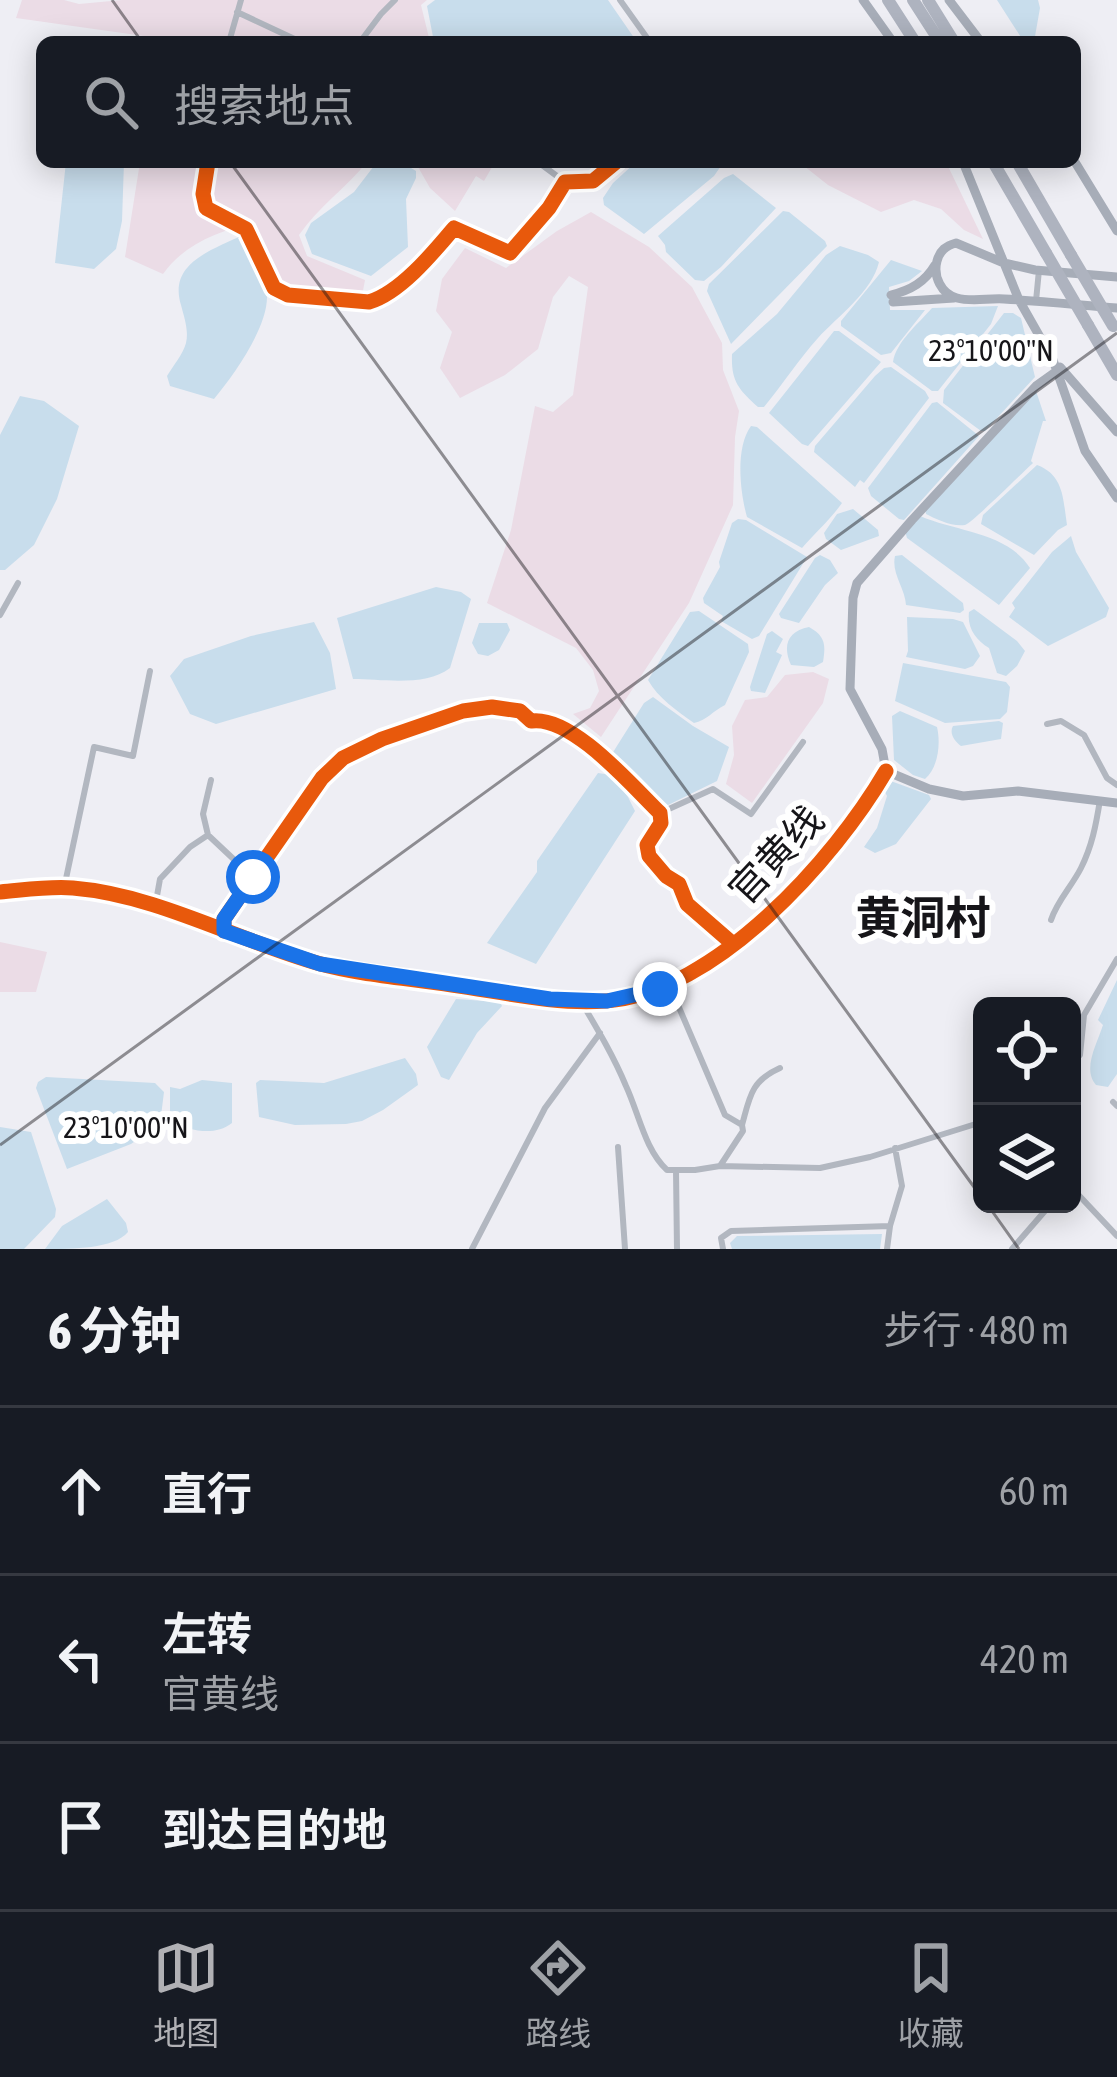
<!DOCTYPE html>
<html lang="zh">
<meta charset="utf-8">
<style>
:root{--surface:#171b24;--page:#20242c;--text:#f1f3f6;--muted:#9ea1a6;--line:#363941;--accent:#b1b1b5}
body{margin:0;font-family:"Asap Condensed","Noto Sans SC",sans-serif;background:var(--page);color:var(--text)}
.controls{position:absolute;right:36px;bottom:36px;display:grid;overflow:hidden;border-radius:18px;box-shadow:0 6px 30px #0003}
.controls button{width:108px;height:108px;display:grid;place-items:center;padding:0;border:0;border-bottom:3px solid var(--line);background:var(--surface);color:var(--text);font:60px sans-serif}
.stop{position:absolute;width:36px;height:36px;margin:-27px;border:9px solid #1a73e8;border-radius:50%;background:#fff}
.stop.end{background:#1a73e8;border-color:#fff;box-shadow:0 3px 12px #0008}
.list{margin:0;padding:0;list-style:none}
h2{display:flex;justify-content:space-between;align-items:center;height:156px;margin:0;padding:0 48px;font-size:51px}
h2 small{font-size:39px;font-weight:400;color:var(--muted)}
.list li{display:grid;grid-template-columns:78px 1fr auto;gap:36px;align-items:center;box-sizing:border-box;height:168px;padding:0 48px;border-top:3px solid var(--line)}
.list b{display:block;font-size:45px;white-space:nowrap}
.list p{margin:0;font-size:39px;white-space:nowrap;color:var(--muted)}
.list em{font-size:39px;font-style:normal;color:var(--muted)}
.icon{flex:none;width:66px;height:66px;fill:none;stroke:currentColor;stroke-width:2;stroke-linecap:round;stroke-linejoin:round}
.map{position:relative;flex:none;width:1117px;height:1249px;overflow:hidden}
.search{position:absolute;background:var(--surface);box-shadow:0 6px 30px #0003;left:36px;right:36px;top:36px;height:132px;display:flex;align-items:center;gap:30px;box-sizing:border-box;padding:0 42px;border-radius:18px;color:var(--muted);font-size:45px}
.sheet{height:660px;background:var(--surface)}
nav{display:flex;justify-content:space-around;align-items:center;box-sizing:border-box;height:168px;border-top:3px solid var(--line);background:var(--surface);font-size:33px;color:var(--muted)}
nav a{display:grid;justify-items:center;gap:6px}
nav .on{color:var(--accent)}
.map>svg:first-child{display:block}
.green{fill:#ebdce6}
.water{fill:#c8ddec}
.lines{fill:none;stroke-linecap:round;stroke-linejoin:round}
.street{stroke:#b2b7c0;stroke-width:6}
.secondary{stroke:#a7adb8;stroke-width:9}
.highway{stroke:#aeb3bf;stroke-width:12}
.highway-bridge{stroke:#aeb3bf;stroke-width:12}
.cycleway-casing{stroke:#fff;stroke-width:22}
.cycleway{stroke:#e8590c;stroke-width:15}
.route{stroke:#1a73e8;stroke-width:15}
.ticks{fill:none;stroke:#161519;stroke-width:3;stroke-opacity:0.45}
.labels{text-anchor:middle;stroke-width:12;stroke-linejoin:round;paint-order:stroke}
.street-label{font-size:39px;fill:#161519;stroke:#fff}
.quarter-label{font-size:45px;font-weight:bold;fill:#161519;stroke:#fff}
.ticks-label{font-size:30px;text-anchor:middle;fill:#161519;stroke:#fff;stroke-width:12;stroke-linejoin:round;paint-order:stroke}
</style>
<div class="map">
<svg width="1117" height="1249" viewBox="0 0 1117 1249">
<rect width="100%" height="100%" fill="#eeeef4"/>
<!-- green -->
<path class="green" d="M22,0h42l15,4 43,-4h305l-6,5 9,37h-271l-1,-4 -142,-20z
M140,162h227c-21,26 -49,45 -68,73l8,21 58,24 -3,16 -65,-4 -24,-19 -18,-51c-36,9 -71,22 -92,52l-38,-17z
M411,162h84l-11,19 -8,-5 -21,35 -25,-23 -12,-21z
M799,162h147l37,77 -19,-9 -23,-21 -27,-9 -33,12 -53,-27z
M591,212l58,35 43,40 30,56 1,27 16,41 -4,26 -2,68 -44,98 -88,134 -28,-23 17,-6 9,-17 -6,-21 -17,-22 -89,-45 24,-73 24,-124 18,6 20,-17 15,-108 -19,-11 -16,21 -15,52 -33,26 -45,23 -20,-30 12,-36 -16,-21 6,-32 23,-31 41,20 51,-37z
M813,672l16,7 -6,24 -71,100 -26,-19 8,-29 -2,-29 13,-26 22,-3 18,-22z
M0,942l47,10 -11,40h-36z"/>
<!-- water -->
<path class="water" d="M435,0h173l29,42h-203l-7,-36z
M997,0h41l2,8 -6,34h-10z
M66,162h58l-2,59 -6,28 -22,20 -39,-6z
M377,162h24l15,9v7l-10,21 2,48 -37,29 -59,-22 -7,-19 6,-12 43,-31z
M636,162h87v1l-9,13 -70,58 -40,-29 -1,-7 10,-15z
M733,174l43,34 -55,59 -17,14 -9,-1 -29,-28 -1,-7 -7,-9 66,-58z
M783,211l6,1 36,29 2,5 -96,98 -24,-53 2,-7z
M243,235c6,16 24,46 24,62 0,32 -34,79 -53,102l-44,-13 -3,-10c6,-10 16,-22 19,-33 3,-13 -2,-26 -5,-38 -13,-42 31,-55 62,-70z
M840,246l28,9 11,7c-7,30 -41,54 -61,76 -19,21 -35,46 -54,69h-6c-20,-18 -27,-26 -26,-53l45,-40 49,-59z
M891,260l31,11 -13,10 -20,6 1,23h35l-34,43 -10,2 -40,-29v-5z
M998,306l-7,18 -53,67h-6l-39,-29c3,-20 25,-38 39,-54z
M1004,313h9l8,5 14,59 -50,54h-4l-38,-28 1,-13z
M834,331h5l42,31 -73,84 -6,-2 -33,-31z
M891,367l34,24 4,7 -65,85 -4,-3 -5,7 -41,-35 1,-6 60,-70 9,-8z
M1036,391l10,30h-3l-12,40 2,2c-10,9 -62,61 -68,62 -13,2 -29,-6 -39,-11l-1,-6z
M20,396l24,5 35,25 -22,73 -23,46 -29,25h-5v-135z
M937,402l42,34 -75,84 -5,-1 -28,-23 -3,-8 64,-85z
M751,426l6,1 85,76c-12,17 -26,29 -40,45l-55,-31c-7,-25 -12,-69 4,-91z
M1037,465c27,10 26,34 30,60l-9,5 -24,25 -53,-31 2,-9z
M853,509l25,21 1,6 -38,14 -15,-11 -2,-6 13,-19z
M920,516c37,16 87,16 110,52l-31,37 -92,-67 -2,-7z
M738,519l8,1 61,37 -48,79 -7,3 -31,-18 2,-5 -19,-13 -1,-5 17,-31 -1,-5 13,-39z
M1071,536l5,16 33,56 -3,9 -58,29 -39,-29 6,-9 -3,-5 40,-51z
M820,555l10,5 8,13 -13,12 -26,38 -18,-5 -2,-4 36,-56z
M902,555l61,48 1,7 -4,3 -54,-8c-1,-17 -15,-32 -11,-49z
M436,587l25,5 10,7 -21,69c-24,19 -68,11 -97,11l-16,-61z
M974,609l43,32 8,10 -8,15 -11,10 -9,-3 -8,-25c-13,-8 -22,-20 -20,-36z
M699,611l49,33 1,8 -24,53c-11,5 -19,16 -31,18 -17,-12 -36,-25 -46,-43l42,-68z
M907,617l46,2 10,3 17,34 -7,10 -8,3 -59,-12 2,-6z
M314,622l16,31 6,36 -120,35 -26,-10 -20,-38 14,-17 67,-23z
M479,623h28l3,7 -11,20 -11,6 -10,-2 -6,-11z
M809,627c16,9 17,17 14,35l-9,5 -23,-2c-9,-20 -3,-34 18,-38z
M772,631l11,8 -7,13 6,3 -17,38 -14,-2 -1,-4 17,-53z
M903,663l103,19 4,5 -3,25 -7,7 -55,4 -50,-22z
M653,697l40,29 36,21 -12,34 -53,26 -54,-50 34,-54z
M900,711l37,16c4,17 1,41 -12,52l-12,-4 -19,-15 -2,-44z
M999,721l4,2 -2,16 -40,7c-7,-5 -12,-13 -8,-20z
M598,773l13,2 17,22 7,14 -99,153 -49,-21 50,-71v-11z
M888,780l41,15 2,4 -35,45 -21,9 -11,-6 13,-19 10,-32 -3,-6z
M1117,980v94l-9,13 -12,-2c-14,-16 1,-41 7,-60l-5,-5z
M456,999l44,3 2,4 -25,27 -28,47 -8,-3 -14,-30z
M405,1058l11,16 2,11 -35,25 -21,11 -16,3 -51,1 -36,-8 -3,-34 4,-3 64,3z
M46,1077l109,6 9,9 -4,32 -29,20 -64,25 -31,-81 2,-6z
M202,1080l30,3v40c-18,14 -41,7 -62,0v-36l10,2z
M0,1127l31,5 25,77 -1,8 -31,32h-24z
M107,1199l19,24 2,9c-14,17 -56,17 -83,17l17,-23z
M882,1234l-2,15h-148l-2,-6 7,-7z"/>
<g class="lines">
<!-- street -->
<path class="street" d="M620,0l30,42
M237,12l64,30
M229,42l12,-42
M360,42l21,-28 14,-14
M208,162l-5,32 3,14 40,21 28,59 14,7 81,7c31,-9 64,-49 85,-74l56,25 39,-45 16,-26 28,-1 23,-19
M538,162l27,20
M1036,301l3,-31
M0,615l18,-32
M1047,724l14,-3 23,14 23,43 10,7
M660,813l53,-24 38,25 52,-72
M208,835l-5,-21 8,-34
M64,888l30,-141 39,9 17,-85
M155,907l5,-28 30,-32 18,-12 35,33 15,2
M1051,920c6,-19 21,-34 30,-52 11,-22 15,-43 19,-68
M224,929v-10l98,-141c7,-6 14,-15 21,-20 21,-14 47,-22 70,-30 36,-12 85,-35 118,-7 41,-6 101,65 129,92l1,10 -14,22 2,11 17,20 13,8 8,20 46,40
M669,984l56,131 17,10 1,6 -23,35
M582,1003c16,27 32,54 44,83 13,28 19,64 41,84h28l25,-4 100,2 50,-11 112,-35
M1072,1062l8,-7 4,-40 33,-56
M1113,1102l4,4
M742,1125c8,-29 9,-44 38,-57
M618,1147l7,102
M676,1170l1,79
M1072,1188l45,48
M472,1249l73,-141 55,-75
M723,1249l-2,-11 10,-7 159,-5
M887,1249l3,-23 12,-40 -7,-38
M1012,1249l39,-45"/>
<!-- secondary -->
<path class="secondary" d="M863,0l30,42
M949,0l32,42
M963,162l56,138 34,60 32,91 32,47
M1075,162l42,69
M1117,277l-82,-7 -31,-7 -48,-20c-10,3 -16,7 -19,18 -4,15 4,33 20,37 14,4 32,0 47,1 38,2 75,6 113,9
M891,295c20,-5 34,-13 44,-30
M893,302l61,-4
M1060,367l57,65
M886,771l-4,-22 -32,-60 3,-91 4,-15 55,-63 124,-134 21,-15
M886,771l43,18 34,7 55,-5 99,12
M0,892c24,-2 49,-6 73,-4 84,7 163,52 244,75 43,12 90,15 135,22 50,7 103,20 154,16 109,-8 228,-141 280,-230"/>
<!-- highway -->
<path class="highway" d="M888,0l27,42
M913,0l27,42
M928,0l26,42
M993,162l53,91
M1017,162l54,93
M1088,325l29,50"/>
<!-- highway-bridge -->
<path class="highway-bridge" d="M1046,253l42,72
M1071,255l42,71"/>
<defs>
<path id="cycleway" d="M208,162l-5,32 3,14 40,21 28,59 14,7 81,7c31,-9 64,-49 85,-74l56,25 39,-45 16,-26 28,-1 23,-19
M0,892c24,-2 49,-6 73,-4 84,7 163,52 244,75 43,12 90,15 135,22 50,7 103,20 154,16 109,-8 228,-141 280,-230
M224,931v-12l29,-42 69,-99 21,-20 39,-19 81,-28 29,-4 28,4 11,10c41,-6 101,65 129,92l1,10 -14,22 2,11 17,20 13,8 8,20 46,40"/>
</defs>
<!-- cycleway casing -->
<use href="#cycleway" class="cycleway-casing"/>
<!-- cycleway -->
<use href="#cycleway" class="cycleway"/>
</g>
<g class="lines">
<!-- route -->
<path class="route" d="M253,877l-29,42v12l96,33 230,35 57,2 53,-12"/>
</g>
<!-- ticks -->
<path class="ticks" d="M112,0l30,42M230,162l752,1036M0,1145l1117,-812M987,1204l32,45"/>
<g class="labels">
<!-- street labels -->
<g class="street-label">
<text transform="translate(776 855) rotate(-47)" y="14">官黄线</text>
</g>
<!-- quarter labels -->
<g class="quarter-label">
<text x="923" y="934">黄洞村</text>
</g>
</g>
<g class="ticks-label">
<text x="991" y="361">23°10'00"N</text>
<text x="126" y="1138">23°10'00"N</text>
</g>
</svg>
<div class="controls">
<button><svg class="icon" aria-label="locate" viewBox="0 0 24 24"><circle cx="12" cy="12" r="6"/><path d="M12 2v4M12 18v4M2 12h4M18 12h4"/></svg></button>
<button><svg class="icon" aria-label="layers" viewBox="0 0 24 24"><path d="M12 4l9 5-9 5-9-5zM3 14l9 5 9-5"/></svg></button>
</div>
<div class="stop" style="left:253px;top:877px"></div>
<div class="stop end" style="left:660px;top:989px"></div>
<div class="search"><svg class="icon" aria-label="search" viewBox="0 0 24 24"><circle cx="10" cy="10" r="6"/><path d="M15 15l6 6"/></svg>搜索地点</div>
</div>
<section class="sheet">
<h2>6 分钟<small>步行 · 480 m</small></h2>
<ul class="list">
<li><svg class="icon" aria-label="ahead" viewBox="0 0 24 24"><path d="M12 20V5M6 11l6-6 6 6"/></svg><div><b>直行</b></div><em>60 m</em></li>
<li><svg class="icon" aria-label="left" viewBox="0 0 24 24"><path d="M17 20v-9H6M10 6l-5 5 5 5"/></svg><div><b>左转</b><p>官黄线</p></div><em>420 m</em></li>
<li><svg class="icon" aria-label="arrive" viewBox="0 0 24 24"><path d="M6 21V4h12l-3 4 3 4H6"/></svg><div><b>到达目的地</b></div></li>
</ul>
</section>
<nav>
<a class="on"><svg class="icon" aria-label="map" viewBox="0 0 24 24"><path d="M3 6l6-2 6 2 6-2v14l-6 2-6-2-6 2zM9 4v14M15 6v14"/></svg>地图</a>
<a><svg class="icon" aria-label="directions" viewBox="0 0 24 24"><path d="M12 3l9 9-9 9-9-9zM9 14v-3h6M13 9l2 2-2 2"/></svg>路线</a>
<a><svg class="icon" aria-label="saved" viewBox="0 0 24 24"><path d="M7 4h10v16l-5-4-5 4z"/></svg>收藏</a>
</nav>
